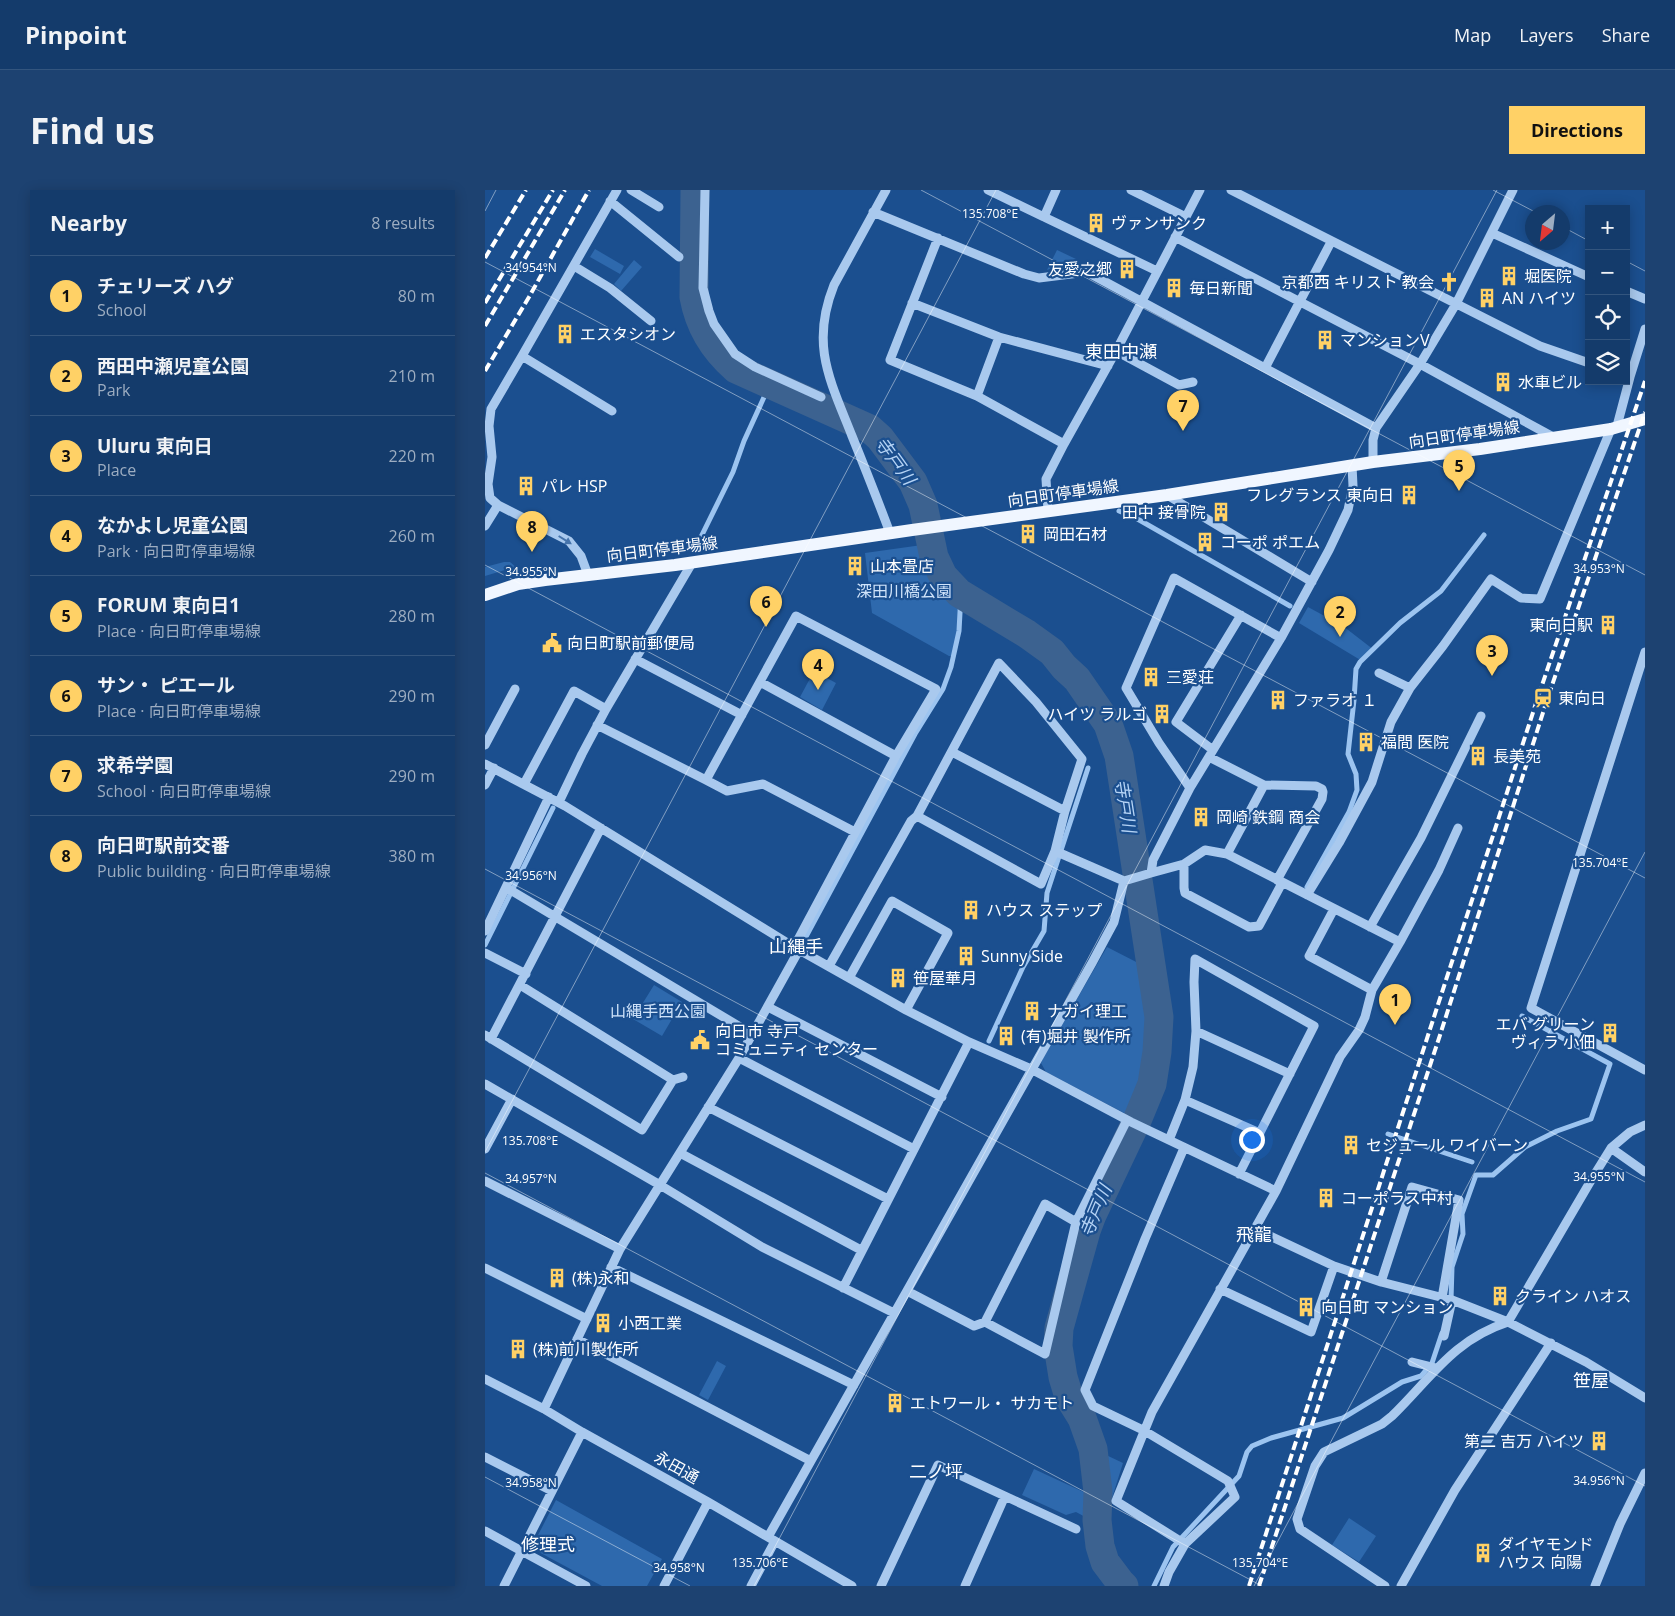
<!DOCTYPE html>
<meta charset="utf-8">
<style>
:root{--surface:#143b6b;--page:#1d4271;--text:#f1f3f6;--muted:#9dadc1;--line:#33557e;--accent:#ffd166}
body{margin:0;font-family:"Open Sans","Noto Sans JP",sans-serif;background:var(--page);color:var(--text)}
.controls{position:absolute;right:15px;top:15px;display:grid;overflow:hidden;border-radius:0px;box-shadow:0 2px 12px #0003}
.controls button{width:45px;height:45px;display:grid;place-items:center;padding:0;border:0;border-bottom:1px solid var(--line);background:var(--surface);color:var(--text);font:25px sans-serif}
.compass{position:absolute;left:1040px;top:15px;width:45px;height:45px;border-radius:50%;background:var(--surface);box-shadow:0 2px 12px #0003;rotate:208deg}
.you{position:absolute;left:766px;top:949px;width:18px;height:18px;margin:-12px;border:4px solid #fff;border-radius:50%;background:#1a73e8;box-shadow:0 0 0 8px #1a73e833}
.badge{display:grid;place-items:center;width:32px;height:32px;border-radius:50%;background:var(--accent);color:#111;font-size:16px;font-weight:700}
.pin{position:absolute;translate:-50% -41px;filter:drop-shadow(0 1px 2px #0008)}
.pin::after{content:'';position:absolute;top:26px;width:18px;height:15px;background:inherit;clip-path:polygon(0 0,100% 0,50% 100%)}
.list{margin:0;padding:0;list-style:none}
h2{display:flex;justify-content:space-between;align-items:center;height:65px;margin:0;padding:0 20px;font-size:21px}
h2 small{font-size:16px;font-weight:400;color:var(--muted)}
.list li{display:grid;grid-template-columns:32px 1fr auto;gap:15px;align-items:center;box-sizing:border-box;height:80px;padding:0 20px;border-top:1px solid var(--line)}
.list b{display:block;font-size:19px;white-space:nowrap}
.list p{margin:0;font-size:16px;white-space:nowrap;color:var(--muted)}
.list em{font-size:16px;font-style:normal;color:var(--muted)}
.icon{flex:none;width:28px;height:28px;fill:none;stroke:currentColor;stroke-width:2;stroke-linecap:round;stroke-linejoin:round}
.map{position:relative;flex:none;width:1160px;height:1396px;overflow:hidden;border-radius:0px}
header{display:flex;align-items:center;gap:30px;box-sizing:border-box;height:70px;padding:0 25px;background:var(--surface);border-bottom:1px solid var(--line)}
header strong{font-size:24px}
nav{display:flex;gap:28px;margin-inline-start:auto;font-size:18px}
.intro{display:flex;align-items:center;justify-content:space-between;box-sizing:border-box;height:120px;padding:0 30px}
h1{margin:0;font-size:35px}
.button{padding:12px 22px;border-radius:0px;background:var(--accent);color:#111;font-size:18px;font-weight:700}
main{display:flex;gap:30px;padding:0 30px}
aside{flex:1;background:var(--surface);border-radius:0px;box-shadow:0 2px 12px #0003}
.map>svg:first-child{display:block}
.green{fill:#2e69ad}
.lines{fill:none;stroke-linecap:round;stroke-linejoin:round}
.stream{stroke:#9cc4f0;stroke-width:5}
.river{stroke:#3c6290;stroke-width:29}
.minor{stroke:#a9c9ee;stroke-width:9}
.major{stroke:#f0f6ff;stroke-width:12}
.rail{stroke:#fff;stroke-width:4;stroke-dasharray:9 4;stroke-linecap:butt}
.oneway{fill:#4674ac}
.ticks{fill:none;stroke:#fff;stroke-width:1;stroke-opacity:0.45}
.labels{text-anchor:middle;stroke-width:4.5;stroke-linejoin:round;paint-order:stroke}
.poi-label{font-size:16px;fill:#fff;stroke:#1b4f8f;text-anchor:start}
.street-label{font-size:16px;fill:#fff;stroke:#1b4f8f}
.park-label{font-size:16px;fill:#cfe3fa;stroke:#1b4f8f}
.neighbourhood-label{font-size:18px;fill:#fff;stroke:#1b4f8f}
.water-label{font-size:18px;font-style:italic;fill:#b5d3f5;stroke:#1b4f8f}
.ticks-label{font-size:12px;text-anchor:middle;fill:#fff;stroke:#1b4f8f;stroke-width:4.5;stroke-linejoin:round;paint-order:stroke}
</style>
<header>
<strong>Pinpoint</strong>
<nav><a>Map</a><a>Layers</a><a>Share</a></nav>
</header>
<div class="intro"><h1>Find us</h1><a class="button">Directions</a></div>
<main>
<aside>
<h2>Nearby<small>8 results</small></h2>
<ul class="list">
<li><span class="badge">1</span><div><b>チェリーズ ハグ</b><p>School</p></div><em>80 m</em></li>
<li><span class="badge">2</span><div><b>西田中瀬児童公園</b><p>Park</p></div><em>210 m</em></li>
<li><span class="badge">3</span><div><b>Uluru 東向日</b><p>Place</p></div><em>220 m</em></li>
<li><span class="badge">4</span><div><b>なかよし児童公園</b><p>Park · 向日町停車場線</p></div><em>260 m</em></li>
<li><span class="badge">5</span><div><b>FORUM 東向日1</b><p>Place · 向日町停車場線</p></div><em>280 m</em></li>
<li><span class="badge">6</span><div><b>サン・ ピエール</b><p>Place · 向日町停車場線</p></div><em>290 m</em></li>
<li><span class="badge">7</span><div><b>求希学園</b><p>School · 向日町停車場線</p></div><em>290 m</em></li>
<li><span class="badge">8</span><div><b>向日町駅前交番</b><p>Public building · 向日町停車場線</p></div><em>380 m</em></li>
</ul>
</aside>
<div class="map">
<svg width="1160" height="1396" viewBox="0 0 1160 1396">
<rect width="100%" height="100%" fill="#1b4f8f"/>
<!-- green -->
<path class="green" d="M110,59l29,17 -4,8 -30,-17z
M572,60l19,9 -29,11z
M149,70l8,7 -21,24 -7,-7z
M437,355l9,22 27,40v22l-6,27h-3l-77,-43 -7,-60z
M19,372h6l7,6 -12,2 -20,6v-9z
M823,417l35,19 31,24 -12,11 -63,-38z
M329,481l22,12 -14,27 -22,-13z
M622,757l39,20 6,67 -8,49 -12,32 -6,-1 -80,-42 -5,-9 2,-5z
M169,795l28,17 -20,34 -29,-17z
M232,1171l9,5 -18,34 -9,-5z
M619,1264l19,9 -11,35 -9,-4z
M549,1279l56,26 -1,24 -13,-7 -10,3 -44,-20z
M71,1310l106,59 -15,27h-45l-65,-35 -3,-8z
M864,1328l27,18 -17,26 -27,-17z"/>
<g class="lines">
<!-- stream -->
<path class="stream" d="M634,321l15,6 156,89
M213,353l35,-71 11,-31 26,-57
M822,697l42,-75 8,-22 -1,-16 -8,-20 6,-54 2,-31 4,-7 40,-39 41,-32 43,-56
M317,754l113,-210 28,-45 8,-22 8,-36 2,-37
M0,755l68,-137
M504,851l34,-74 21,-36 3,-38 41,-125
M903,944l84,28
M966,1110l1,-33 11,-33 -1,-20 14,-39h17l32,-28 32,-16 34,-12 19,-55 -88,-48
M669,1396l19,-39 66,-71 8,-24 5,-6 19,-8 72,-20 59,-36 19,-6 11,-13 10,-30"/>
<!-- river -->
<path class="river" d="M210,0l-1,107c5,28 20,53 42,72l134,60 10,9 33,44 10,23 11,52 9,19 16,17 68,41 25,18 12,15 13,12 31,45 11,32 40,261 -2,35 -5,32 -14,34 -46,97 -6,16 -27,97 -1,18 5,31 6,20 13,21 11,31 5,43 -1,28 3,26 5,16 15,20 4,4"/>
<!-- minor -->
<path class="minor" d="M146,0l28,17
M220,0l-2,98 6,23 5,13 21,30 20,13 66,30
M401,0l-52,95c-24,60 -4,95 18,151 13,32 26,65 38,97
M503,0l56,27
M571,0l-12,27 113,54
M646,0l55,27
M746,0l309,156 49,17
M125,11l69,56
M388,22l151,62 15,4 48,-6 289,156
M1007,43l97,44
M690,47l245,127 135,74
M453,48l-48,122 87,36 87,48
M89,76l36,22 41,33
M1141,101l19,8
M427,113l87,34 109,29
M631,161l63,34 14,-3
M37,166l90,55
M780,178l66,-126
M492,206l22,-59
M1132,236l13,-49 15,-48
M888,272v-22l3,-12 44,-64 36,-60 57,-114
M682,305l145,87
M13,315l-8,-7 -2,-14 4,-27 -3,-31 2,-17 31,-53 95,-166
M563,321l-2,-32 18,-35 52,-93 84,-161
M0,336l13,-21 71,36 12,15 7,19
M1160,462l-114,356 114,62
M150,469l107,56
M894,483l31,15
M275,492l136,74
M112,535l109,55
M0,555l30,-56
M728,560l-37,-28 65,-107
M467,562l113,59
M724,567l55,28 52,1 6,3 1,3 -1,7 -45,81
M0,574l80,42 229,141 112,63 63,32 62,27 100,53 145,69 -124,221 -36,89 69,43
M39,594l50,-93 32,18
M0,595l9,-17
M705,598l-31,-45 -33,-55 48,-110 107,60
M74,612l23,-48 24,-45 86,-146
M570,661l69,30
M742,664l37,-69
M699,674v24l1,5 64,34 10,-1 23,-43
M666,683l33,-9 21,-14 22,4 173,88
M22,698l245,146
M822,705l32,-52 33,-61 19,-60 19,-34 33,-42 48,-67 30,19 19,1 71,-170
M849,719l-25,47 63,34
M885,737l51,-89 60,-122
M0,741l64,-134
M309,757l102,-191 40,-67 -140,-73 -90,164 21,11 36,-7 92,48
M0,763l41,21
M344,776l82,-145 6,-5 82,-153 37,39 46,57 -17,52 -10,40 -14,33 -124,-68
M364,788l43,-77 56,32 -42,77
M35,795l153,95 10,-3
M283,817l174,90
M711,841l94,43
M0,845l157,95 31,-50
M6,849l110,-211
M254,868l175,91
M0,894l175,101 102,62 132,66
M700,910l75,33
M223,917l180,92
M684,950l16,-40 8,-33 3,-36 -2,-49 1,-23 119,67 -75,148
M1126,958l34,24
M0,959l27,-50
M195,963l181,97
M0,991l135,68
M791,1001l64,-134 19,-27 6,-13 7,-27 28,-48 39,-72 19,-42
M770,1039l79,37 47,16 71,18 56,22 78,40 59,36
M126,1077l243,118
M0,1078l102,51
M896,1092l31,-95 47,13 -17,98
M358,1098l126,-246
M735,1099l91,43 23,-66
M422,1101l67,35 11,-4 60,32 31,-132 51,-102
M500,1132l60,-118 31,18
M959,1146l8,-36
M92,1149l234,122
M927,1172l24,6
M0,1189l59,30 38,23 126,70 144,84
M59,1219l76,-160 119,-191 60,-108
M0,1267l67,34
M0,1341l101,55
M283,1347l324,-574 22,-41 10,-41 27,-8 2,-13 37,-72 91,-150 48,-88 19,-40 5,-24 -1,-21
M19,1396l78,-154
M179,1396l44,-84
M266,1396l24,-45
M396,1396l57,-121 138,64
M480,1396l40,-90
M679,1396l5,-14 16,-28 50,-47 -7,-16 -85,-51 -50,-24 -8,-16 60,-151 39,-91
M900,1396l-85,-57 -3,-10 18,-53 9,-14 58,-28 10,-8c39,-38 61,-76 116,-94l85,-145 18,-29 19,-16 15,-7
M916,1396l54,-96 96,-147
M1110,1396l25,-62 25,-51"/>
<!-- major -->
<path class="major" d="M0,405l33,-11 27,-4 130,-15 237,-35 255,-35 206,-33 107,-13 131,-20 34,-10"/>
<!-- rail -->
<path class="rail" d="M0,68l41,-68
M0,113l68,-113
M0,136l80,-136
M0,181l44,-74 60,-107
M764,1396l289,-889 107,-316
M774,1396l182,-554 106,-332 98,-288"/>
</g>
<!-- one-way arrows -->
<defs><path id="oneway-solid" d="M-6-.8H1V-3.2L6.5 0L1 3.2V.8H-6Z" transform="scale(1.25)"/></defs>
<use class="oneway" href="#oneway-solid" transform="translate(80 350) rotate(32)"/>
<!-- ticks -->
<path class="ticks" d="M436,0l724,385M1008,0l42,22M0,21l11,-21M1078,37l26,14M1141,71l19,10M0,72l1160,616M0,375l1160,617M0,679l1160,617M0,962l511,-962M0,983l777,413M0,1287l205,109M269,1396l743,-1396M769,1396l391,-734"/>
<!-- icons -->
<defs>
<symbol id="building-bare" viewBox="-9 -9 18 18"><path d="M-4-6H4V6H1V3H-1V6H-4ZM-2.5-4.3h1.7v1.8h-1.7ZM.8-4.3h1.7v1.8H.8ZM-2.5-1h1.7V.8h-1.7ZM.8-1h1.7V.8H.8Z" fill="#ffd166" stroke="#1b4f8f" stroke-width="2.5" paint-order="stroke"/></symbol>
<symbol id="church-bare" viewBox="-9 -9 18 18"><path d="M-1.2-6h2.4v3.5h3.3v2.4h-3.3V6h-2.4V-.1h-3.3v-2.4h3.3Z" fill="#ffd166" stroke="#1b4f8f" stroke-width="2.5" paint-order="stroke"/></symbol>
<symbol id="civic-bare" viewBox="-9 -9 18 18"><path d="M-.6-6.5H3V-4.5H.6V-3L4-1V1h2V6H-6V1h2V-1L-.6-3ZM-1.2 2.5V6h2.4V2.5Z" fill="#ffd166" stroke="#1b4f8f" stroke-width="2.5" paint-order="stroke"/></symbol>
<symbol id="station-bare" viewBox="-9 -9 18 18"><path d="M-3-6H3Q5-6 5-4V2Q5 4 3 4L4.5 6H3L1.5 4h-3L-3 6H-4.5L-3 4Q-5 4-5 2V-4Q-5-6-3-6ZM-3.5-4v3h7v-3ZM-3.5 1v1.5H-2V1ZM2 1v1.5H3.5V1Z" fill="#ffd166" stroke="#1b4f8f" stroke-width="2.5" paint-order="stroke"/></symbol>
</defs>
<g fill-rule="evenodd">
<use href="#building-bare" x="597" y="19" width="28" height="28"/>
<use href="#building-bare" x="628" y="65" width="28" height="28"/>
<use href="#building-bare" x="1010" y="72" width="28" height="28"/>
<use href="#church-bare" x="950" y="78" width="28" height="28"/>
<use href="#building-bare" x="675" y="84" width="28" height="28"/>
<use href="#building-bare" x="988" y="94" width="28" height="28"/>
<use href="#building-bare" x="66" y="130" width="28" height="28"/>
<use href="#building-bare" x="826" y="136" width="28" height="28"/>
<use href="#building-bare" x="1004" y="178" width="28" height="28"/>
<use href="#building-bare" x="27" y="282" width="28" height="28"/>
<use href="#building-bare" x="910" y="291" width="28" height="28"/>
<use href="#building-bare" x="722" y="308" width="28" height="28"/>
<use href="#building-bare" x="529" y="330" width="28" height="28"/>
<use href="#building-bare" x="706" y="338" width="28" height="28"/>
<use href="#building-bare" x="356" y="362" width="28" height="28"/>
<use href="#building-bare" x="1109" y="421" width="28" height="28"/>
<use href="#civic-bare" x="53" y="439" width="28" height="28"/>
<use href="#building-bare" x="652" y="473" width="28" height="28"/>
<use href="#station-bare" x="1044" y="494" width="28" height="28"/>
<use href="#building-bare" x="779" y="496" width="28" height="28"/>
<use href="#building-bare" x="663" y="510" width="28" height="28"/>
<use href="#building-bare" x="867" y="538" width="28" height="28"/>
<use href="#building-bare" x="979" y="552" width="28" height="28"/>
<use href="#building-bare" x="702" y="613" width="28" height="28"/>
<use href="#building-bare" x="472" y="706" width="28" height="28"/>
<use href="#building-bare" x="467" y="752" width="28" height="28"/>
<use href="#building-bare" x="399" y="774" width="28" height="28"/>
<use href="#building-bare" x="533" y="807" width="28" height="28"/>
<use href="#building-bare" x="1111" y="829" width="28" height="28"/>
<use href="#building-bare" x="507" y="832" width="28" height="28"/>
<use href="#civic-bare" x="201" y="836" width="28" height="28"/>
<use href="#building-bare" x="852" y="941" width="28" height="28"/>
<use href="#building-bare" x="827" y="994" width="28" height="28"/>
<use href="#building-bare" x="58" y="1074" width="28" height="28"/>
<use href="#building-bare" x="1001" y="1092" width="28" height="28"/>
<use href="#building-bare" x="807" y="1103" width="28" height="28"/>
<use href="#building-bare" x="104" y="1119" width="28" height="28"/>
<use href="#building-bare" x="19" y="1145" width="28" height="28"/>
<use href="#building-bare" x="396" y="1199" width="28" height="28"/>
<use href="#building-bare" x="1100" y="1237" width="28" height="28"/>
<use href="#building-bare" x="984" y="1349" width="28" height="28"/>
</g>
<g class="labels">
<!-- poi labels -->
<g class="poi-label">
<text x="626" y="39">ヴァンサンク</text>
<text x="627" y="85" text-anchor="end">友愛之郷</text>
<text x="1039" y="92">堀医院</text>
<text x="949" y="98" text-anchor="end">京都西 キリスト 教会</text>
<text x="704" y="104">毎日新聞</text>
<text x="1017" y="114">AN ハイツ</text>
<text x="95" y="150">エスタシオン</text>
<text x="855" y="156">マンションV</text>
<text x="1033" y="198">水車ビル</text>
<text x="56" y="302">パレ HSP</text>
<text x="909" y="311" text-anchor="end">フレグランス 東向日</text>
<text x="721" y="328" text-anchor="end">田中 接骨院</text>
<text x="558" y="350">岡田石材</text>
<text x="735" y="358">コーポ ポエム</text>
<text x="385" y="382">山本畳店</text>
<text x="1108" y="441" text-anchor="end">東向日駅</text>
<text x="82" y="459">向日町駅前郵便局</text>
<text x="681" y="493">三愛荘</text>
<text x="1073" y="514">東向日</text>
<text x="808" y="516">ファラオ １</text>
<text x="662" y="530" text-anchor="end">ハイツ ラルゴ</text>
<text x="896" y="558">福間 医院</text>
<text x="1008" y="572">長美苑</text>
<text x="731" y="633">岡崎 鉄鋼 商会</text>
<text x="501" y="726">ハウス ステップ</text>
<text x="496" y="772">Sunny Side</text>
<text x="428" y="794">笹屋華月</text>
<text x="562" y="827">ナガイ理工</text>
<text x="1110" y="840" text-anchor="end">エバ グリーン<tspan x="1110" dy="18">ヴィラ 小佃</tspan></text>
<text x="230" y="847">向日市 寺戸<tspan x="230" dy="18">コミュニティ センター</tspan></text>
<text x="536" y="852">(有)堀井 製作所</text>
<text x="881" y="961">セジュール ワイバーン</text>
<text x="856" y="1014">コーポラス中村</text>
<text x="87" y="1094">(株)永和</text>
<text x="1030" y="1112">クライン ハオス</text>
<text x="836" y="1123">向日町 マンション</text>
<text x="133" y="1139">小西工業</text>
<text x="48" y="1165">(株)前川製作所</text>
<text x="425" y="1219">エトワール・ サカモト</text>
<text x="1099" y="1257" text-anchor="end">第二 吉万 ハイツ</text>
<text x="1013" y="1360">ダイヤモンド<tspan x="1013" dy="18">ハウス 向陽</tspan></text>
</g>
<!-- street labels -->
<g class="street-label">
<text transform="translate(979 244) rotate(-8)" y="6">向日町停車場線</text>
<text transform="translate(578 303) rotate(-8)" y="6">向日町停車場線</text>
<text transform="translate(177 359) rotate(-7)" y="6">向日町停車場線</text>
<text transform="translate(192 1277) rotate(29)" y="6">永田通</text>
</g>
<!-- park labels -->
<g class="park-label">
<text x="419" y="407">深田川橋公園</text>
<text x="173" y="827">山縄手西公園</text>
</g>
<!-- neighbourhood labels -->
<g class="neighbourhood-label">
<text x="636" y="168">東田中瀬</text>
<text x="311" y="763">山縄手</text>
<text x="769" y="1051">飛龍</text>
<text x="1106" y="1197">笹屋</text>
<text x="451" y="1288">二ノ坪</text>
<text x="63" y="1361">修理式</text>
</g>
<!-- water labels -->
<g class="water-label">
<text transform="translate(410 271) rotate(54)" y="6">寺戸川</text>
<text transform="translate(640 616) rotate(81)" y="6">寺戸川</text>
<text transform="translate(611 1021) rotate(-67)" y="6">寺戸川</text>
</g>
</g>
<g class="ticks-label">
<text x="505" y="28">135.708°E</text>
<text x="46" y="82">34.954°N</text>
<text x="1114" y="383">34.953°N</text>
<text x="46" y="386">34.955°N</text>
<text x="1115" y="677">135.704°E</text>
<text x="46" y="690">34.956°N</text>
<text x="45" y="955">135.708°E</text>
<text x="1114" y="991">34.955°N</text>
<text x="46" y="993">34.957°N</text>
<text x="1114" y="1295">34.956°N</text>
<text x="46" y="1297">34.958°N</text>
<text x="275" y="1377">135.706°E</text>
<text x="775" y="1377">135.704°E</text>
<text x="194" y="1382">34.958°N</text>
</g>
</svg>
<div class="controls">
<button>+</button>
<button>−</button>
<button><svg class="icon" aria-label="locate" viewBox="0 0 24 24"><circle cx="12" cy="12" r="6"/><path d="M12 2v4M12 18v4M2 12h4M18 12h4"/></svg></button>
<button><svg class="icon" aria-label="layers" viewBox="0 0 24 24"><path d="M12 4l9 5-9 5-9-5zM3 14l9 5 9-5"/></svg></button>
</div>
<svg class="compass" viewBox="-18 -18 36 36"><path d="M0-13l5 13h-10z" fill="#e53935"/><path d="M0 13l5-13h-10z" fill="#9dadc1"/></svg>
<div class="you"></div>
<div class="pin badge" style="left:910px;top:835px">1</div>
<div class="pin badge" style="left:855px;top:447px">2</div>
<div class="pin badge" style="left:1007px;top:486px">3</div>
<div class="pin badge" style="left:333px;top:500px">4</div>
<div class="pin badge" style="left:974px;top:301px">5</div>
<div class="pin badge" style="left:281px;top:437px">6</div>
<div class="pin badge" style="left:698px;top:241px">7</div>
<div class="pin badge" style="left:47px;top:362px">8</div>
</div>
</main>
